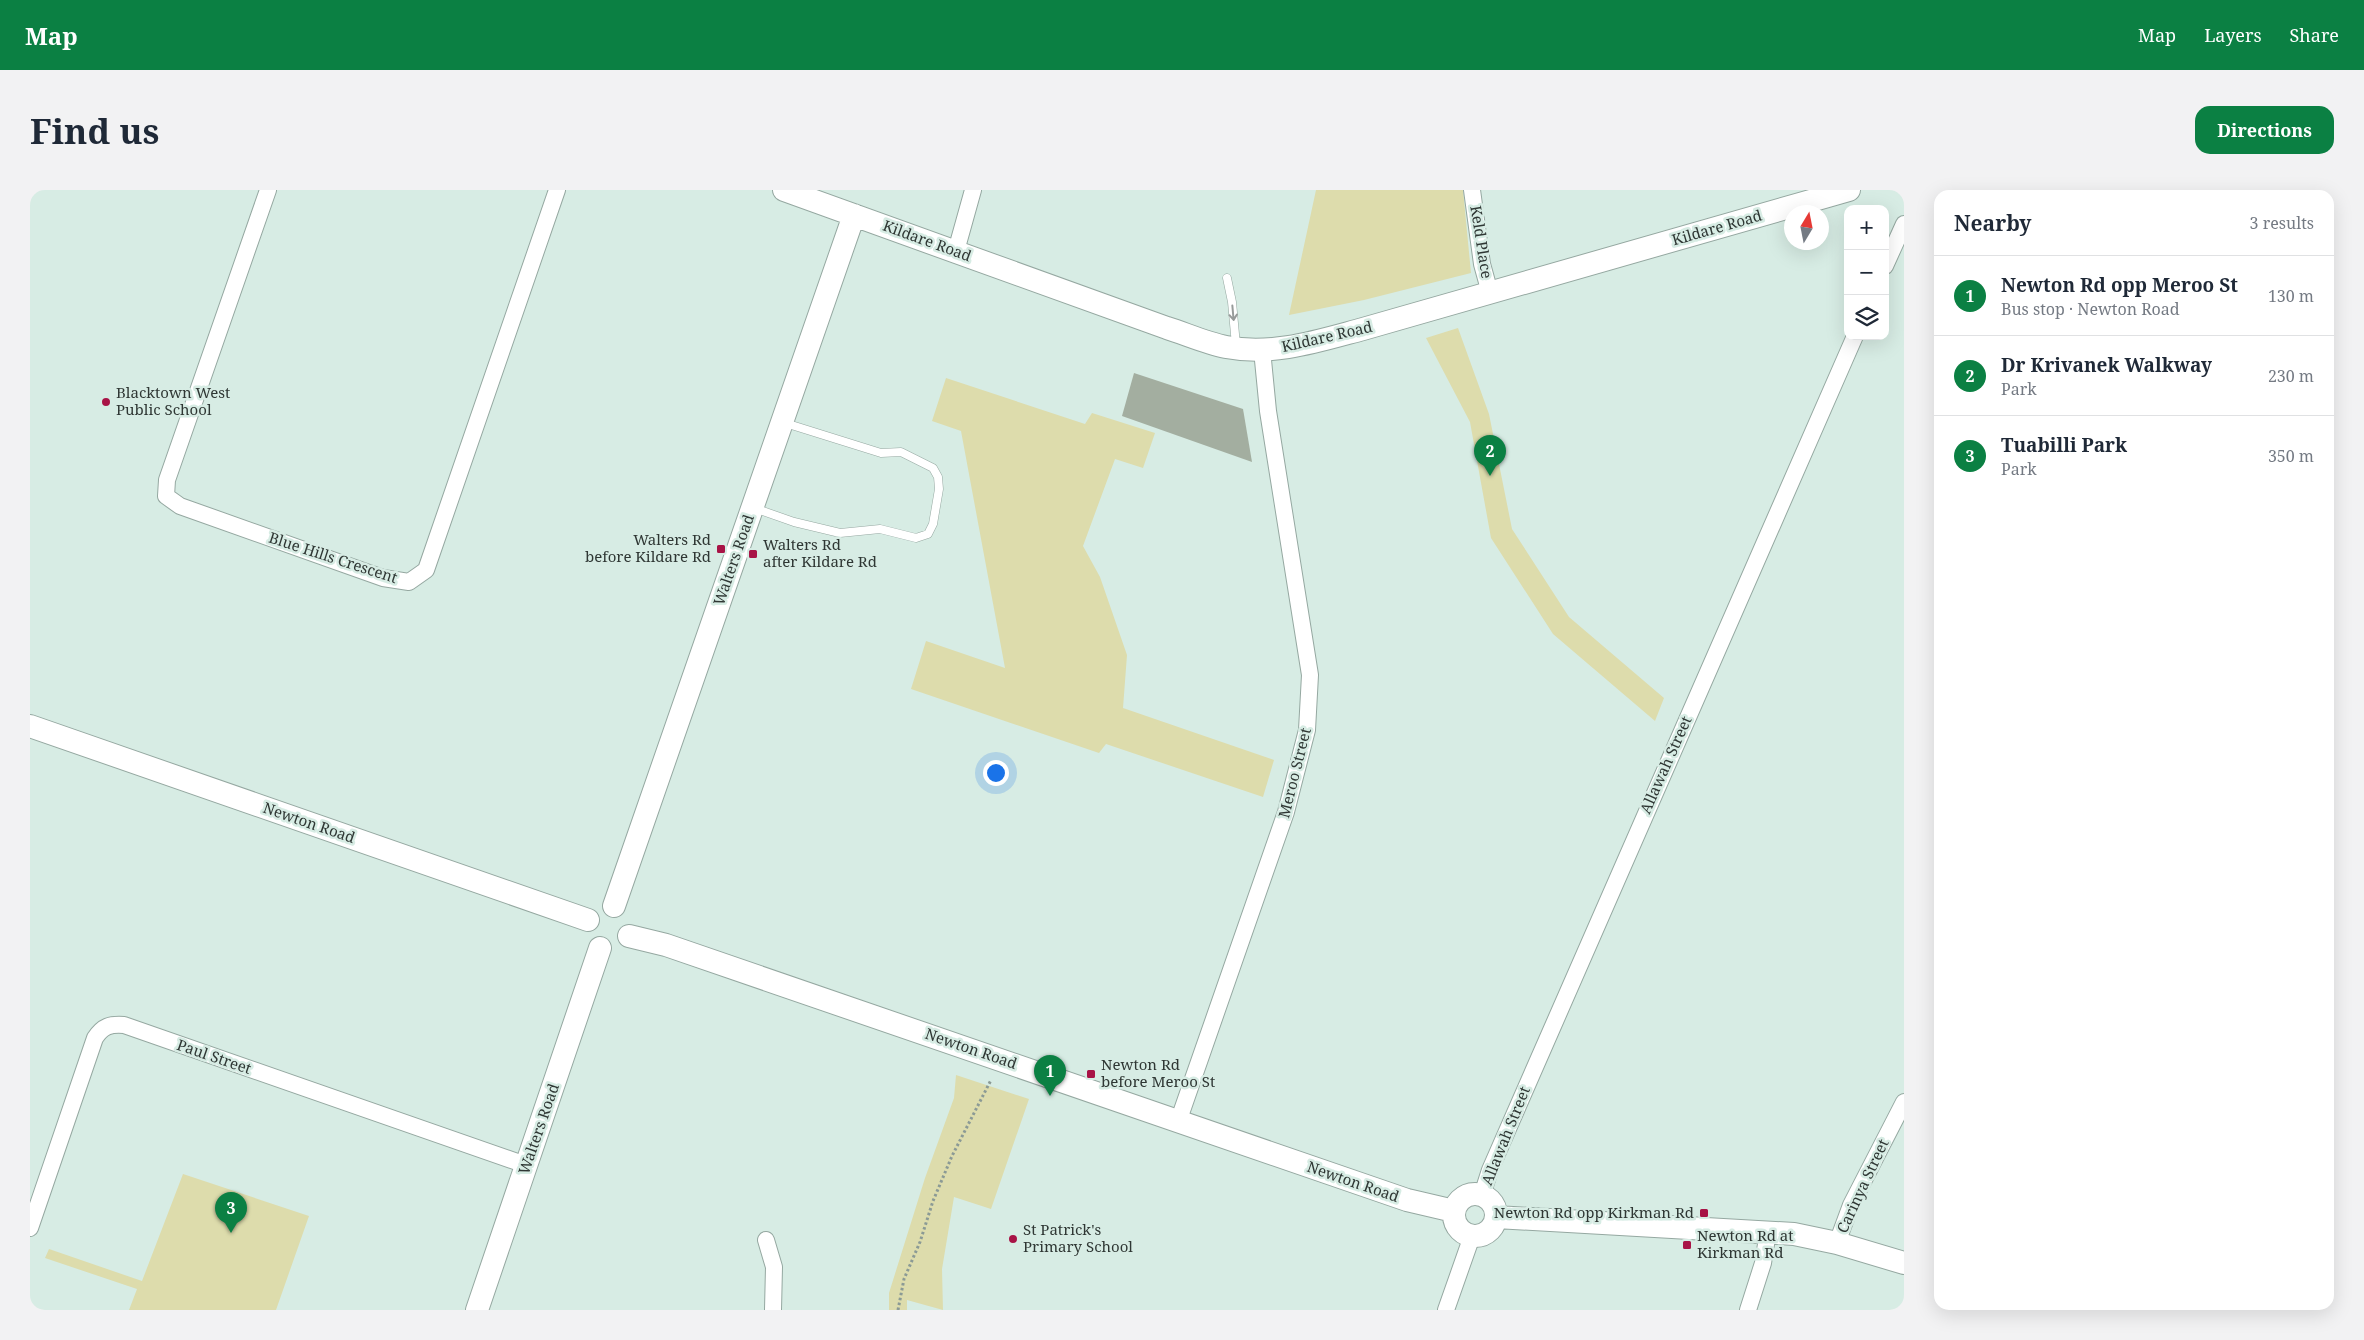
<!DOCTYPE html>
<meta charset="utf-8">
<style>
:root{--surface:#fff;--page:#f2f2f3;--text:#1f2937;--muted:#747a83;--line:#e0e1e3;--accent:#0b8043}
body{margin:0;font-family:"Noto Serif",serif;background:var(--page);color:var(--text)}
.controls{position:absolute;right:15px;top:15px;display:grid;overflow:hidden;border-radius:10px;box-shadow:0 5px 20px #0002}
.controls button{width:45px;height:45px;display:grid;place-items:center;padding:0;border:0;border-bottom:1px solid var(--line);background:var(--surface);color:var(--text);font:25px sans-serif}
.compass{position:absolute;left:1754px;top:15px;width:45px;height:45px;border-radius:50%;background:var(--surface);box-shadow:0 5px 20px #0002;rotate:10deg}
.you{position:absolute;left:965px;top:582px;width:18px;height:18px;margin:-12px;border:4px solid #fff;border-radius:50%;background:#1a73e8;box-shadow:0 0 0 8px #1a73e833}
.badge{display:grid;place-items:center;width:32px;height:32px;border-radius:50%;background:var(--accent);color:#fff;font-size:16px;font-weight:700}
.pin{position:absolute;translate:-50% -41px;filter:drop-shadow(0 1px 2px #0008)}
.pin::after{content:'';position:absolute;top:26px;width:18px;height:15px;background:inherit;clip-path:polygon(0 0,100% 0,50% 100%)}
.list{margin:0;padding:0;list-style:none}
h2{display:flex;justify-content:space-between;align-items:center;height:65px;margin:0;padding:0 20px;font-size:21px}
h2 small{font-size:16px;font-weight:400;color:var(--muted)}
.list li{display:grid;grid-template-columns:32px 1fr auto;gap:15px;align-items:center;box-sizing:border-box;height:80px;padding:0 20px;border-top:1px solid var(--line)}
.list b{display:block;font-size:19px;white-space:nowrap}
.list p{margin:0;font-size:16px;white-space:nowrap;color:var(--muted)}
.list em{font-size:16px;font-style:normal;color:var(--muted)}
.icon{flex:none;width:28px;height:28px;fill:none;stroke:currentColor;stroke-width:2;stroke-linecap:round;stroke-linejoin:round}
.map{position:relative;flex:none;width:1874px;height:1120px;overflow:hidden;border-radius:15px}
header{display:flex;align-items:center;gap:30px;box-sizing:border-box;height:70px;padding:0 25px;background:var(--accent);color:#fff}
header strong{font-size:24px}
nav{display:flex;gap:28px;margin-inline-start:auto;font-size:18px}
.intro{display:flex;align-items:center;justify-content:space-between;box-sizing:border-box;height:120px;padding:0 30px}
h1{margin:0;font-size:35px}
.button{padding:12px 22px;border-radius:15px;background:var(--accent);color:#fff;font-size:18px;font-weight:700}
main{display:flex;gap:30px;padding:0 30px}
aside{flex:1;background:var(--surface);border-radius:15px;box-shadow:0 5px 20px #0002}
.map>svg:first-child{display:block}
.green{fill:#dddcac}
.building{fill:#a3aea0}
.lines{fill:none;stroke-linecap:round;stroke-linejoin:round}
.lane-casing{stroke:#95a8a1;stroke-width:9}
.street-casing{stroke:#95a8a1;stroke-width:18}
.secondary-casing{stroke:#95a8a1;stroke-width:24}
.path{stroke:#8b9a95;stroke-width:3;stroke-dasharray:2.5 2.5;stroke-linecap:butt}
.lane{stroke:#fff;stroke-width:8}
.street{stroke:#fff;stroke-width:16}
.secondary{stroke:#fff;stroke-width:22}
.oneway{stroke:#979b9a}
.poi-dot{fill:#a81346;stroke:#d7ece4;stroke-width:2}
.labels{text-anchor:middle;stroke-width:5;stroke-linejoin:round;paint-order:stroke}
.street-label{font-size:15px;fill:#2f3734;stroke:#d7ece4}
.poi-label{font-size:15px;fill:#2f3734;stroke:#d7ece4;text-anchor:start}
</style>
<header>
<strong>Map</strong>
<nav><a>Map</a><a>Layers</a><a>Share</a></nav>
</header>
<div class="intro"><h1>Find us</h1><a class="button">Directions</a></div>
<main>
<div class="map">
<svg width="1874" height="1120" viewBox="0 0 1874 1120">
<rect width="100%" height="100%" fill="#d7ece4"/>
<!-- green -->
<path class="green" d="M1286,0h147l8,83 -107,27 -75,15z
M1428,138l31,86 23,115 57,88 95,81 -9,23 -102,-87 -62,-96 -21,-116 -44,-84z
M916,188l139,46 7,-11 63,20 -12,35 -28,-9 -32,87 17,31 27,78 -4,53 151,52 -11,37 -157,-53 -7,9 -188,-64 15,-48 79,27 -44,-237 -29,-10z
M926,885l73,24 -38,110 -37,-12 -12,72 1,41 -36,-10v10h-18v-17l36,-115 29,-80z
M153,984l126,42 -33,94h-147l8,-21 -92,-31 4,-9 93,32z"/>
<!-- building -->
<path class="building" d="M1104,183l109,36 9,53 -130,-46z"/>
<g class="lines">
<defs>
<path id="lane" d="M1197,88l5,24 4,43
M724,318l40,14 46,11 40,-4 36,9 12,-4 5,-10 6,-35 -1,-12 -5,-9 -32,-16 -20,1 -96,-30"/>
<path id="street" d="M238,0l-101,290 -1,16 14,10 203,72 26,4 17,-12 131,-380
M1442,0l10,74 8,29
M926,61l17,-61
M1855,76l19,-42
M1148,932l108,-310 21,-82 3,-55 -42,-264 -6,-61
M1452,1005l8,-25 365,-834
M0,1038l65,-190c8,-12 15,-14 29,-13l402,140
M736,1050l8,27 -1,43
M1807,1053l14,-38 53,-103
M1416,1120l26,-74
M1718,1120l15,-47 5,-31"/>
<path id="secondary" d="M754,0l383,138c19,6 39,15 59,19 47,9 92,-6 137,-18l486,-139
M0,536l558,194
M584,716l240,-691
M599,746l37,9 741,255 47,11
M1424 1025a21 21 0 1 1 42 0a21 21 0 1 1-42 0Z
M1466,1027l298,17 43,9 67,20
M447,1120l123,-362"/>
</defs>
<!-- lane casing -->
<use href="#lane" class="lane-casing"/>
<!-- street casing -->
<use href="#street" class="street-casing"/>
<!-- secondary casing -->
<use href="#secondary" class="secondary-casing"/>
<!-- path -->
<path class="path" d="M868,1120l6,-31 16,-37 13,-41 19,-45 39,-76"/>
<!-- lane -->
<use href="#lane" class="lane"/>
<!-- street -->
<use href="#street" class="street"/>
<!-- secondary -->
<use href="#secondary" class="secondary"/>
</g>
<!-- one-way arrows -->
<defs><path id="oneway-shaft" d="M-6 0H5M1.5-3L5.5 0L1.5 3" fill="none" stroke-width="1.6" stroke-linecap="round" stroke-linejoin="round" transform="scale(1.25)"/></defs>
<use class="oneway" href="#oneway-shaft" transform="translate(1203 123) rotate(85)"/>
<!-- markers -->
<g class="poi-dot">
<circle cx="76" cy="212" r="5"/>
<rect x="686" y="354" width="10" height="10" rx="2.5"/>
<rect x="718" y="359" width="10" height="10" rx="2.5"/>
<rect x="1056" y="879" width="10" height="10" rx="2.5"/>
<rect x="1669" y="1018" width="10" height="10" rx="2.5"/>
<circle cx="983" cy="1049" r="5"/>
<rect x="1652" y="1050" width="10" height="10" rx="2.5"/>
</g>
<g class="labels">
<!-- street labels -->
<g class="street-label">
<text transform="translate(1687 38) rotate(-16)" y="5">Kildare Road</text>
<text transform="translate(897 51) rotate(20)" y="5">Kildare Road</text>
<text transform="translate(1451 52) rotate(81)" y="5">Keld Place</text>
<text transform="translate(1297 147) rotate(-13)" y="5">Kildare Road</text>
<text transform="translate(303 368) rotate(18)" y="5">Blue Hills Crescent</text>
<text transform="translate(704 370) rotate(-71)" y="5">Walters Road</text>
<text transform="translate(1636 575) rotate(-66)" y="5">Allawah Street</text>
<text transform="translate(1265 583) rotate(-76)" y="5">Meroo Street</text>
<text transform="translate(279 633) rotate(19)" y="5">Newton Road</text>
<text transform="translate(941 859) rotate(19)" y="5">Newton Road</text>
<text transform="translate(184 867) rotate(19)" y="5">Paul Street</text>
<text transform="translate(509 939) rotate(-71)" y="5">Walters Road</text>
<text transform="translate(1476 946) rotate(-68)" y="5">Allawah Street</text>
<text transform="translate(1323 992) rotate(19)" y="5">Newton Road</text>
<text transform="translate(1833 996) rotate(-65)" y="5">Carinya Street</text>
</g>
<!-- poi labels -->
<g class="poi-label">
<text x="86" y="208">Blacktown West<tspan x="86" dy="17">Public School</tspan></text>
<text x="681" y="355" text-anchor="end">Walters Rd<tspan x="681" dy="17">before Kildare Rd</tspan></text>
<text x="733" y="360">Walters Rd<tspan x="733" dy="17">after Kildare Rd</tspan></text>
<text x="1071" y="880">Newton Rd<tspan x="1071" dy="17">before Meroo St</tspan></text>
<text x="1664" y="1028" text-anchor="end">Newton Rd opp Kirkman Rd</text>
<text x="993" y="1045">St Patrick's<tspan x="993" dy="17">Primary School</tspan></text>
<text x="1667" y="1051">Newton Rd at<tspan x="1667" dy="17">Kirkman Rd</tspan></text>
</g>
</g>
</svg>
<div class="controls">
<button>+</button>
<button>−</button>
<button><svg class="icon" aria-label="layers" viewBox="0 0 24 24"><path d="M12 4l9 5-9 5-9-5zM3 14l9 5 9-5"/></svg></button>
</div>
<svg class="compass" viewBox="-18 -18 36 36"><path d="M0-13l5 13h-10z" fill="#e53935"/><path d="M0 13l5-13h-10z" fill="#747a83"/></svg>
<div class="you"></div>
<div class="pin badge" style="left:1020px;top:906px">1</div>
<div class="pin badge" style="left:1460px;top:286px">2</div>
<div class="pin badge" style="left:201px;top:1043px">3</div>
</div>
<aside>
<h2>Nearby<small>3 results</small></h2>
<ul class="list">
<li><span class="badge">1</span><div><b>Newton Rd opp Meroo St</b><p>Bus stop · Newton Road</p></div><em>130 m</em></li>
<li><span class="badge">2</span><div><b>Dr Krivanek Walkway</b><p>Park</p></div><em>230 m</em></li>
<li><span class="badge">3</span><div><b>Tuabilli Park</b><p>Park</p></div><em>350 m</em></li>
</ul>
</aside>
</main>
